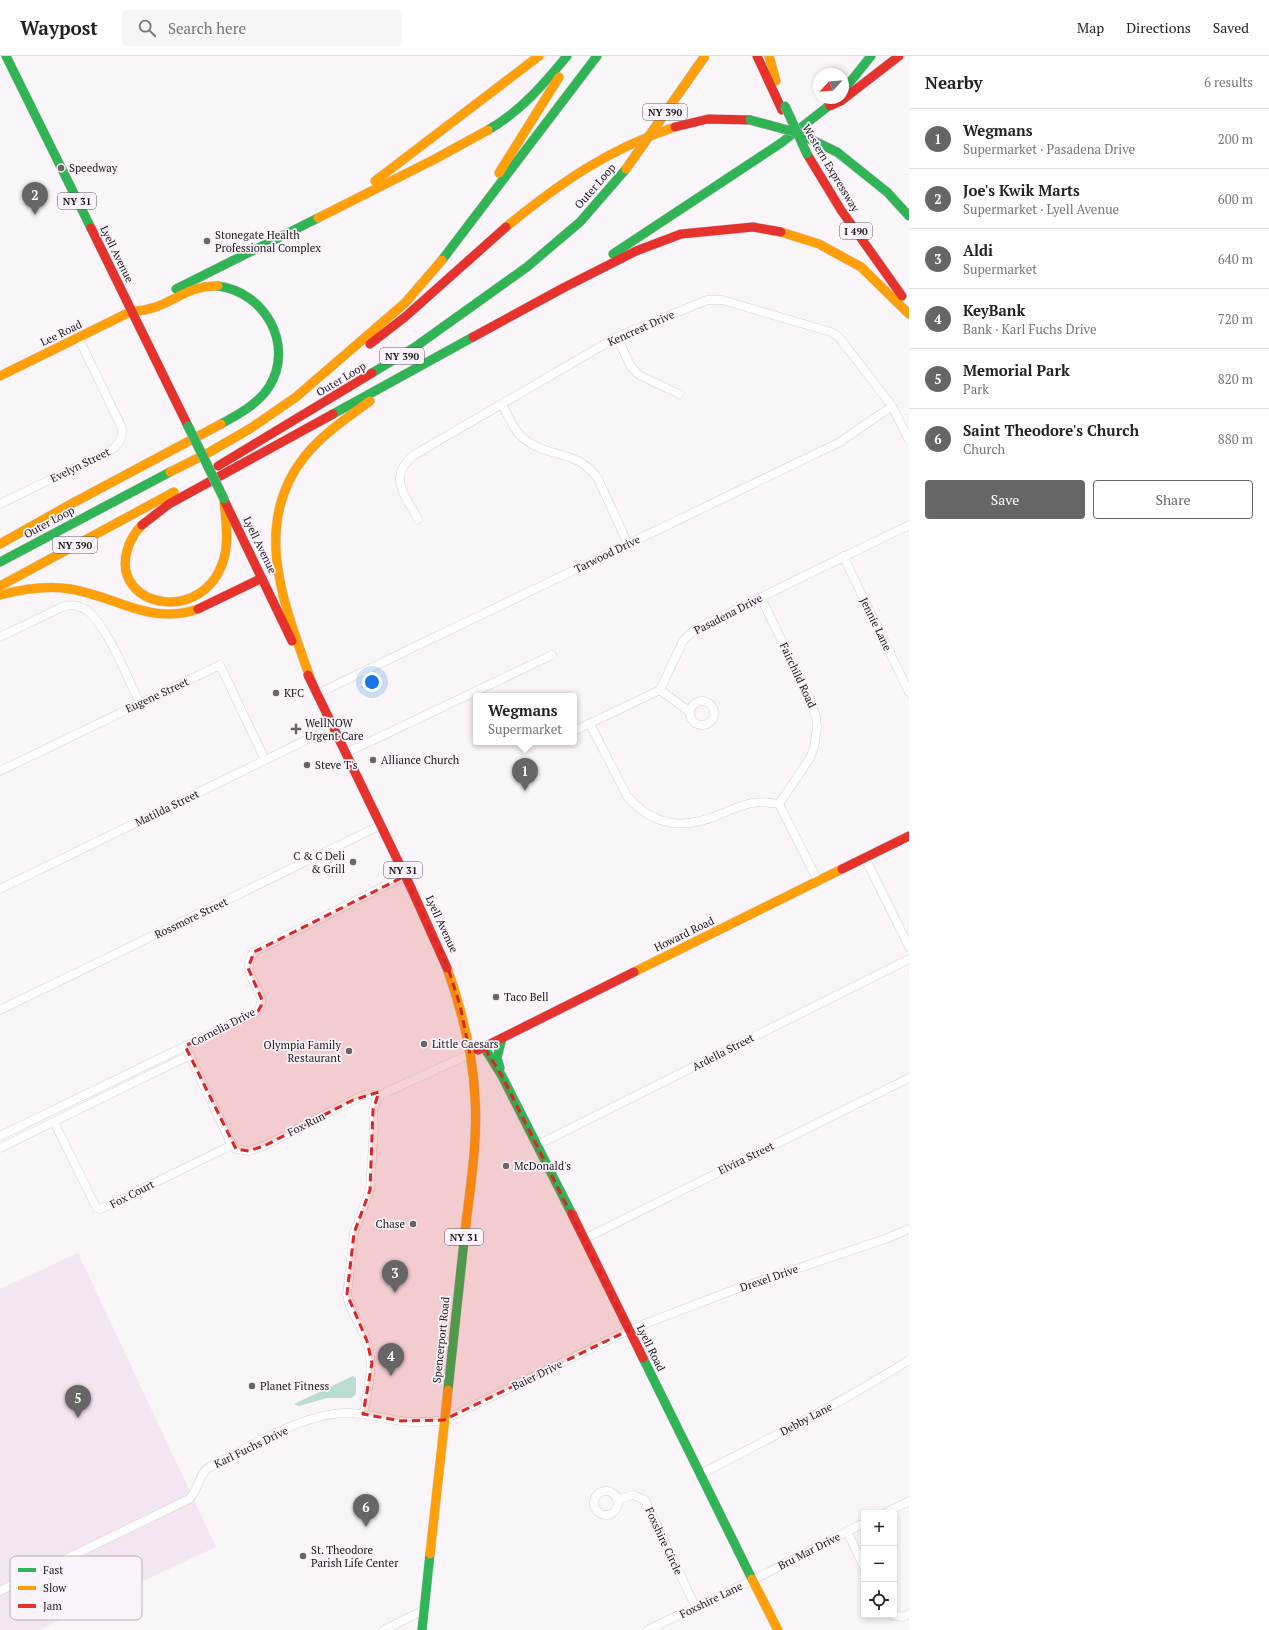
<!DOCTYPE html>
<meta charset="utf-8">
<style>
:root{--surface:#fff;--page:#f6f6f6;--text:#222;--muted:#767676;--line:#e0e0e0;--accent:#686567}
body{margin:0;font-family:"PT Serif",serif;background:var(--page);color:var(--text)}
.controls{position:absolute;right:12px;bottom:12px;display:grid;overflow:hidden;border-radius:4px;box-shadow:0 2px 6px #0003}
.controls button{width:36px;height:36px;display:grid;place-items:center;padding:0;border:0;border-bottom:1px solid var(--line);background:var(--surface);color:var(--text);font:20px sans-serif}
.compass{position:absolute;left:813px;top:12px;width:36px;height:36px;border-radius:50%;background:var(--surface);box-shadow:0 2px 6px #0003;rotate:244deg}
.you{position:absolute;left:372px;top:626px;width:14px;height:14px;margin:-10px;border:3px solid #fff;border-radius:50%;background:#1a73e8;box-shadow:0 0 0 6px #1a73e833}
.badge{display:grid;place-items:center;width:26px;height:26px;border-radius:50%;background:var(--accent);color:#fff;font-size:13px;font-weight:700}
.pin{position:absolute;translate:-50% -33px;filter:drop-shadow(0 1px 2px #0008)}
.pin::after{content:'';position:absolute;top:21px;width:14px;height:12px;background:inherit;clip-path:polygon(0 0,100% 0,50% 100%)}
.popup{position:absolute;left:473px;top:637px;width:104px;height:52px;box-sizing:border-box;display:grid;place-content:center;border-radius:4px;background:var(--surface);filter:drop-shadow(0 1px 3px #0005);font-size:13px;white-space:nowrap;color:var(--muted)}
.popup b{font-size:15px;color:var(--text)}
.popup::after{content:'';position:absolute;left:50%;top:100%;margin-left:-8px;border:8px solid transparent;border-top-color:var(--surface)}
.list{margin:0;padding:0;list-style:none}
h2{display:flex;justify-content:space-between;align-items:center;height:52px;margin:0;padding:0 16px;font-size:17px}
h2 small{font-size:13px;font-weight:400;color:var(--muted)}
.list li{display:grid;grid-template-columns:26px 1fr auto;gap:12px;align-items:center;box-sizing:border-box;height:60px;padding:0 16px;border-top:1px solid var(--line)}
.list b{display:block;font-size:15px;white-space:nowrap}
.list p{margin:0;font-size:13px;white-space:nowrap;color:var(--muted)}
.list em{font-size:13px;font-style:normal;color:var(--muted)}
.actions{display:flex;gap:8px;padding:12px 16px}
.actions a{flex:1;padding:9px 0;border:1px solid var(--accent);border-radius:4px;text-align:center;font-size:14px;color:var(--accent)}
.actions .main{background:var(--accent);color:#fff}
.icon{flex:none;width:22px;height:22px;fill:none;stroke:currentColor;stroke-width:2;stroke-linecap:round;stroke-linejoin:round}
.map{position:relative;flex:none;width:909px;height:1574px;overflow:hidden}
header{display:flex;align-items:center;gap:24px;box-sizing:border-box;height:56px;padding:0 20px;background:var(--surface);border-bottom:1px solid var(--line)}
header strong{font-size:19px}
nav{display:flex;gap:22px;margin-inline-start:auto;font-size:14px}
.search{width:280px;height:36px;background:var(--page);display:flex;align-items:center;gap:10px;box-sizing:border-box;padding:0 14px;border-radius:4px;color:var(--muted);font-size:15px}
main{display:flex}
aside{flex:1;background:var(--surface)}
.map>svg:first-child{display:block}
.green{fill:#f4e5f3}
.water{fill:#badcd5}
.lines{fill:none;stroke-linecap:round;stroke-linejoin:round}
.street-casing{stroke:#d6d3d6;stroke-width:9}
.fast-casing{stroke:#d6d3d6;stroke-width:10}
.slow-casing{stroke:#d6d3d6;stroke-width:10}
.jam-casing{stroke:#d6d3d6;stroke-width:10}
.street{stroke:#fefefe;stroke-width:8}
.fast{stroke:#30b455;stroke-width:9}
.slow{stroke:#ff9f0a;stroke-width:9}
.jam{stroke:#e5322d;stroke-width:9}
.fast-bridge-casing{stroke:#bbb1bb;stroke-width:10;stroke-linecap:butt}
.slow-bridge-casing{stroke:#bbb1bb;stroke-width:10;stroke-linecap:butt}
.fast-bridge{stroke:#30b455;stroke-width:9}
.slow-bridge{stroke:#ff9f0a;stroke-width:9}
.marked{fill:#d62828;fill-opacity:0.2;stroke:#d62828;stroke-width:3;stroke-dasharray:8 5;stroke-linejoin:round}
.poi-dot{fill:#686567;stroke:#fbf3fb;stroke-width:1.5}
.labels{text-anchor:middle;stroke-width:3.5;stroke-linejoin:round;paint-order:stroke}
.shield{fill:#fbf3fb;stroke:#5e595d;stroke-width:1}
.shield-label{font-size:10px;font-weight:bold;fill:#1a1719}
.poi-label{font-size:11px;fill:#1a1719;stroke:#fbf3fb;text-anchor:start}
.street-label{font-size:11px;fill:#1a1719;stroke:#fbf3fb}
.key{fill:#fbf3fb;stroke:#b8b1b7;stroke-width:1}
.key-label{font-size:11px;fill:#1a1719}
</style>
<header>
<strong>Waypost</strong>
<div class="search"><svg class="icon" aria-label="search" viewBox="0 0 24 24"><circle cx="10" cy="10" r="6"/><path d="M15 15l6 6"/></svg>Search here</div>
<nav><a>Map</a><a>Directions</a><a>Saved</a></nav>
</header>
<main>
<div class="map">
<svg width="909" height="1574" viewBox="0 0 909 1574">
<rect width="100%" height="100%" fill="#f9f5f9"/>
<!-- green -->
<path class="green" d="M78,1197l138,294 -177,83h-39v-341z"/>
<!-- water -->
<path class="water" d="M353,1320l3,2v16l-4,4h-25l-28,8 -5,-2z"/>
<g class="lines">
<defs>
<path id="street" d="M617,281l14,30 8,8 40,19
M502,348c6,11 11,26 21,34 24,21 54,10 75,41l30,65
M0,448l113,-55c7,-7 11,-13 8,-23l-43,-89
M418,463c-13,-23 -31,-43 -4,-64l203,-118 90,-37h15l109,32 7,4 54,70 17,34
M843,500l66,136
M761,542l48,99 7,20 1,10 -3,21 -4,10 -31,46 39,77
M0,581l62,-30c8,-3 16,-2 23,2 21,13 43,71 55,94
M660,634l30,22
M317,638l523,-252 52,-36
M690 657a12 12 0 1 1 24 0a12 12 0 1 1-24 0Z
M590,668l37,72c27,31 57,34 94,18 10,-4 20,-9 31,-11 9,-2 18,0 27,1
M574,675l86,-41 23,-49 11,-11 215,-105
M346,697l206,-98
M0,715l220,-106 45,95
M865,802l44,89
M0,833l333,-162
M0,954l381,-185
M185,990l47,99 4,4 13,2 17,-6 95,-49 7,-2 10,2 92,-42
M54,1066l39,79 4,7 4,1 131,-64
M0,1080l258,-125c14,-19 -22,-35 -4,-59l151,-76
M537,1089l372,-186
M0,1092l190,-93
M584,1183l325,-161
M363,1358c5,-24 12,-48 4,-72 -5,-17 -18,-31 -20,-48l7,-61 16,-43 4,-63 -1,-17 5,-14
M701,1418c70,-37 141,-71 208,-114
M594 1447a12 12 0 1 1 24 0a12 12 0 1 1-24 0Z
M617,1443l16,-4 12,5 51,108
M885,1457l24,-12
M847,1475l17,36
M0,1535l189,-92c10,-9 8,-22 19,-31 40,-20 91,-53 136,-55 19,-1 38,5 57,8 15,2 29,1 43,-1l185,-90 99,-38 160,-54 21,-9
M892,1559l11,2 6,-3
M383,1574l41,-20
M647,1574l106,-50 111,-57"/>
<path id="fast" d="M6,0l85,172
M843,35l28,-35
M488,74c32,-18 56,-46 79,-74
M837,96l50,40 22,24
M613,198l168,-111 45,-35 10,-10
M442,204l155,-204
M218,230c47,6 77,59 51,101 -11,17 -30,27 -48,37
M176,233l142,-71
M372,317l43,-26 112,-80 53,-45 46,-53
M333,358l140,-77
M0,506l170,-90
M484,991l18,29 70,138
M500,1012l-3,-10 5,-20
M643,1302l109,221
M448,1334l17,-158
M422,1574l8,-76"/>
<path id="slow" d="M769,0l7,25
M499,117l60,-96
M375,125l164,-125
M318,162l117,-59 53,-29
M506,171c54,-44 102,-78 169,-100
M781,176l38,12 42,23 48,47
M132,255c34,1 52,-27 86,-25
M0,320l132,-65
M170,416l38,-19 43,-25 45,-31 109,-94 37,-43
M142,469c-8,8 -12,15 -15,26 -16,58 82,76 98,3 4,-18 0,-37 -1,-55
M0,488l71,-40 150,-80
M0,530l174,-94
M0,539c23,-6 46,-10 70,-6 46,7 80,37 128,20
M312,627c-26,-74 -63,-157 -7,-227 18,-22 43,-39 65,-55
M447,912c15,42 26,85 28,130 3,44 -5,90 -10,134
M634,916l208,-103
M430,1498l18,-164
M752,1523l26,51"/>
<path id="jam" d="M757,0l25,54
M830,50l11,-5 58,-45
M675,71l33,-8 42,1
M807,98l34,56 61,86
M91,172l97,198
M473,281l92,-50 71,-36 45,-17 72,-7 28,5
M370,288l35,-27 101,-90
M218,410l154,-93
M225,446l67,139
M142,469l27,-21 164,-90
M198,553l64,-31
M308,619l104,215 35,78
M842,813l67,-33
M478,994l156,-78
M572,1158l71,144"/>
</defs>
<!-- street casing -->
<use href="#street" class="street-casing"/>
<!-- fast casing -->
<use href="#fast" class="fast-casing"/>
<!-- slow casing -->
<use href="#slow" class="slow-casing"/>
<!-- jam casing -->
<use href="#jam" class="jam-casing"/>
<!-- street -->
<use href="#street" class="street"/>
<!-- fast -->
<use href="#fast" class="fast"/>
<!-- slow -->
<use href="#slow" class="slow"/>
<!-- jam -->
<use href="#jam" class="jam"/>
<defs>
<path id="fast-bridge" d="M785,50l22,48
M750,64l45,12 42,20
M188,370l36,73"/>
<path id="slow-bridge" d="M626,113l79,-113"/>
</defs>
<!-- fast-bridge casing -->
<use href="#fast-bridge" class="fast-bridge-casing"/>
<!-- slow-bridge casing -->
<use href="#slow-bridge" class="slow-bridge-casing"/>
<!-- fast-bridge -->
<use href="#fast-bridge" class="fast-bridge"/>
<!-- slow-bridge -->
<use href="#slow-bridge" class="slow-bridge"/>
</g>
<!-- marked area -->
<path class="marked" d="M405,820l42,89 13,40 10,49 14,-7 18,29 127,254 -185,90 -43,1 -38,-7 9,-51 -5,-22 -20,-47 7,-61 16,-43 3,-80 6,-18 -26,8 -87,45 -17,6 -13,-2 -51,-103 73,-35 3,-5 1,-6 -14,-32 6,-16z"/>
<!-- markers -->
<g class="poi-dot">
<circle cx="61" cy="112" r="4"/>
<circle cx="207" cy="185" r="4"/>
<circle cx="276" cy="637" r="4"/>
<path d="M294 667h4v4h4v4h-4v4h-4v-4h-4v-4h4z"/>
<circle cx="373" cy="704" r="4"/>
<circle cx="307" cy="709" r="4"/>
<circle cx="353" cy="806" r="4"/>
<circle cx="496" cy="941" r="4"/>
<circle cx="424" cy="988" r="4"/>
<circle cx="349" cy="995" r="4"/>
<circle cx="506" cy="1110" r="4"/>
<circle cx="413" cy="1168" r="4"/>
<circle cx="252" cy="1330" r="4"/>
<circle cx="303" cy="1500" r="4"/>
</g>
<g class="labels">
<!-- shield labels -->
<g class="shield">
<rect x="643" y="48" width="44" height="16" rx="3"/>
<rect x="58" y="137" width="38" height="16" rx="3"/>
<rect x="840" y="167" width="32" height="16" rx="3"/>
<rect x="380" y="292" width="44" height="16" rx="3"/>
<rect x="53" y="481" width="44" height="16" rx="3"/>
<rect x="384" y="806" width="38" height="16" rx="3"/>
<rect x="445" y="1173" width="38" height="16" rx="3"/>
</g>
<g class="shield-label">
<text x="665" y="60">NY 390</text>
<text x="77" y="149">NY 31</text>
<text x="856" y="179">I 490</text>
<text x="402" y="304">NY 390</text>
<text x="75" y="493">NY 390</text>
<text x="403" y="818">NY 31</text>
<text x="464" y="1185">NY 31</text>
</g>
<!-- poi labels -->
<g class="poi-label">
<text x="69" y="116">Speedway</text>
<text x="215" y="183">Stonegate Health<tspan x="215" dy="13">Professional Complex</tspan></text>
<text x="284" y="641">KFC</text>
<text x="305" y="671">WellNOW<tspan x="305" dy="13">Urgent Care</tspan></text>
<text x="381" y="708">Alliance Church</text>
<text x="315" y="713">Steve T's</text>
<text x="345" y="804" text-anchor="end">C &amp; C Deli<tspan x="345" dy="13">&amp; Grill</tspan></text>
<text x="504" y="945">Taco Bell</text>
<text x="432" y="992">Little Caesars</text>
<text x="341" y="993" text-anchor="end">Olympia Family<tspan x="341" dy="13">Restaurant</tspan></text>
<text x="514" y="1114">McDonald's</text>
<text x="405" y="1172" text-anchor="end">Chase</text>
<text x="260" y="1334">Planet Fitness</text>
<text x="311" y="1498">St. Theodore<tspan x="311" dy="13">Parish Life Center</tspan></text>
</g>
<!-- street labels -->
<g class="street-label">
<text transform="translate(831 112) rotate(59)" y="4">Western Expressway</text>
<text transform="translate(595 130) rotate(-49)" y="4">Outer Loop</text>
<text transform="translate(117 198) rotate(64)" y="4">Lyell Avenue</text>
<text transform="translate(641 272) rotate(-24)" y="4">Kencrest Drive</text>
<text transform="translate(61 277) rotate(-26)" y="4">Lee Road</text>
<text transform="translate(341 323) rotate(-31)" y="4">Outer Loop</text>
<text transform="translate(80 409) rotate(-26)" y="4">Evelyn Street</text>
<text transform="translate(49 466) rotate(-28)" y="4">Outer Loop</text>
<text transform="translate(260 489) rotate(64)" y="4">Lyell Avenue</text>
<text transform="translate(607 498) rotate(-26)" y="4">Tarwood Drive</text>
<text transform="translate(728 558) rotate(-27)" y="4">Pasadena Drive</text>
<text transform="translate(876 568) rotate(64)" y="4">Jennie Lane</text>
<text transform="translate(798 619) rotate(65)" y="4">Fairchild Road</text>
<text transform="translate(157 639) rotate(-25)" y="4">Eugene Street</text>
<text transform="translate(167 752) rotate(-26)" y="4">Matilda Street</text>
<text transform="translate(191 862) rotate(-26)" y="4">Rossmore Street</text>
<text transform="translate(442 868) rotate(65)" y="4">Lyell Avenue</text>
<text transform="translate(684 878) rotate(-26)" y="4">Howard Road</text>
<text transform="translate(223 971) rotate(-27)" y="4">Cornelia Drive</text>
<text transform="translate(723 996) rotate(-27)" y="4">Ardella Street</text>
<text transform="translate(306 1068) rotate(-27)" y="4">Fox Run</text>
<text transform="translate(746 1102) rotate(-26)" y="4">Elvira Street</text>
<text transform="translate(132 1138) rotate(-27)" y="4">Fox Court</text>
<text transform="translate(769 1222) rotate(-19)" y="4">Drexel Drive</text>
<text transform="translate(441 1284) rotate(-84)" y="4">Spencerport Road</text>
<text transform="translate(651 1292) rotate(64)" y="4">Lyell Road</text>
<text transform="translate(537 1319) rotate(-26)" y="4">Baier Drive</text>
<text transform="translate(806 1363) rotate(-28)" y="4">Debby Lane</text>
<text transform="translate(251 1391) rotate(-26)" y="4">Karl Fuchs Drive</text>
<text transform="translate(664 1485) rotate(65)" y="4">Foxshire Circle</text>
<text transform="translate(809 1495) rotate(-27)" y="4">Bru Mar Drive</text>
<text transform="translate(711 1544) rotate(-26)" y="4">Foxshire Lane</text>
</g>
</g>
<!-- legend -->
<rect x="10" y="1500" width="132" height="64" rx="6" class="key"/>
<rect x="18" y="1512" width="18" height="4" fill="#30b455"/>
<rect x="18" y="1530" width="18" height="4" fill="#ff9f0a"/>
<rect x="18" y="1548" width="18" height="4" fill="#e5322d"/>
<g class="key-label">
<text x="43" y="1518">Fast</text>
<text x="43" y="1536">Slow</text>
<text x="43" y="1554">Jam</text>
</g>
</svg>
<div class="controls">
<button>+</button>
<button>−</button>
<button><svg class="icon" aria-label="locate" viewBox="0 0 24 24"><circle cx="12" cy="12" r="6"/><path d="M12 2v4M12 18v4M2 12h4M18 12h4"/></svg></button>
</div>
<svg class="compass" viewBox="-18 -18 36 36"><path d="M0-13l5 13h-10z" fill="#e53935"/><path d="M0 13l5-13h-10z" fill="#767676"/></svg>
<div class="you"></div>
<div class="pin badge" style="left:525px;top:735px">1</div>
<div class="popup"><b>Wegmans</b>Supermarket</div>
<div class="pin badge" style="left:35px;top:159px">2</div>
<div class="pin badge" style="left:395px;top:1237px">3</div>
<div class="pin badge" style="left:391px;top:1320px">4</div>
<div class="pin badge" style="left:78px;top:1362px">5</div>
<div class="pin badge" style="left:366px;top:1471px">6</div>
</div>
<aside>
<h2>Nearby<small>6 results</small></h2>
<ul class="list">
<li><span class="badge">1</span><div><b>Wegmans</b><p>Supermarket · Pasadena Drive</p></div><em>200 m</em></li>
<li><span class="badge">2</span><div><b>Joe's Kwik Marts</b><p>Supermarket · Lyell Avenue</p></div><em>600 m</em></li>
<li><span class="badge">3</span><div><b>Aldi</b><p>Supermarket</p></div><em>640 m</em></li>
<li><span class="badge">4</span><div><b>KeyBank</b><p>Bank · Karl Fuchs Drive</p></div><em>720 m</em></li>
<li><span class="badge">5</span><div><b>Memorial Park</b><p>Park</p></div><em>820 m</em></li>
<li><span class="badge">6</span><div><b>Saint Theodore's Church</b><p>Church</p></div><em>880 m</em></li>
</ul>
<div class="actions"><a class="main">Save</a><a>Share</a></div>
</aside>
</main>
